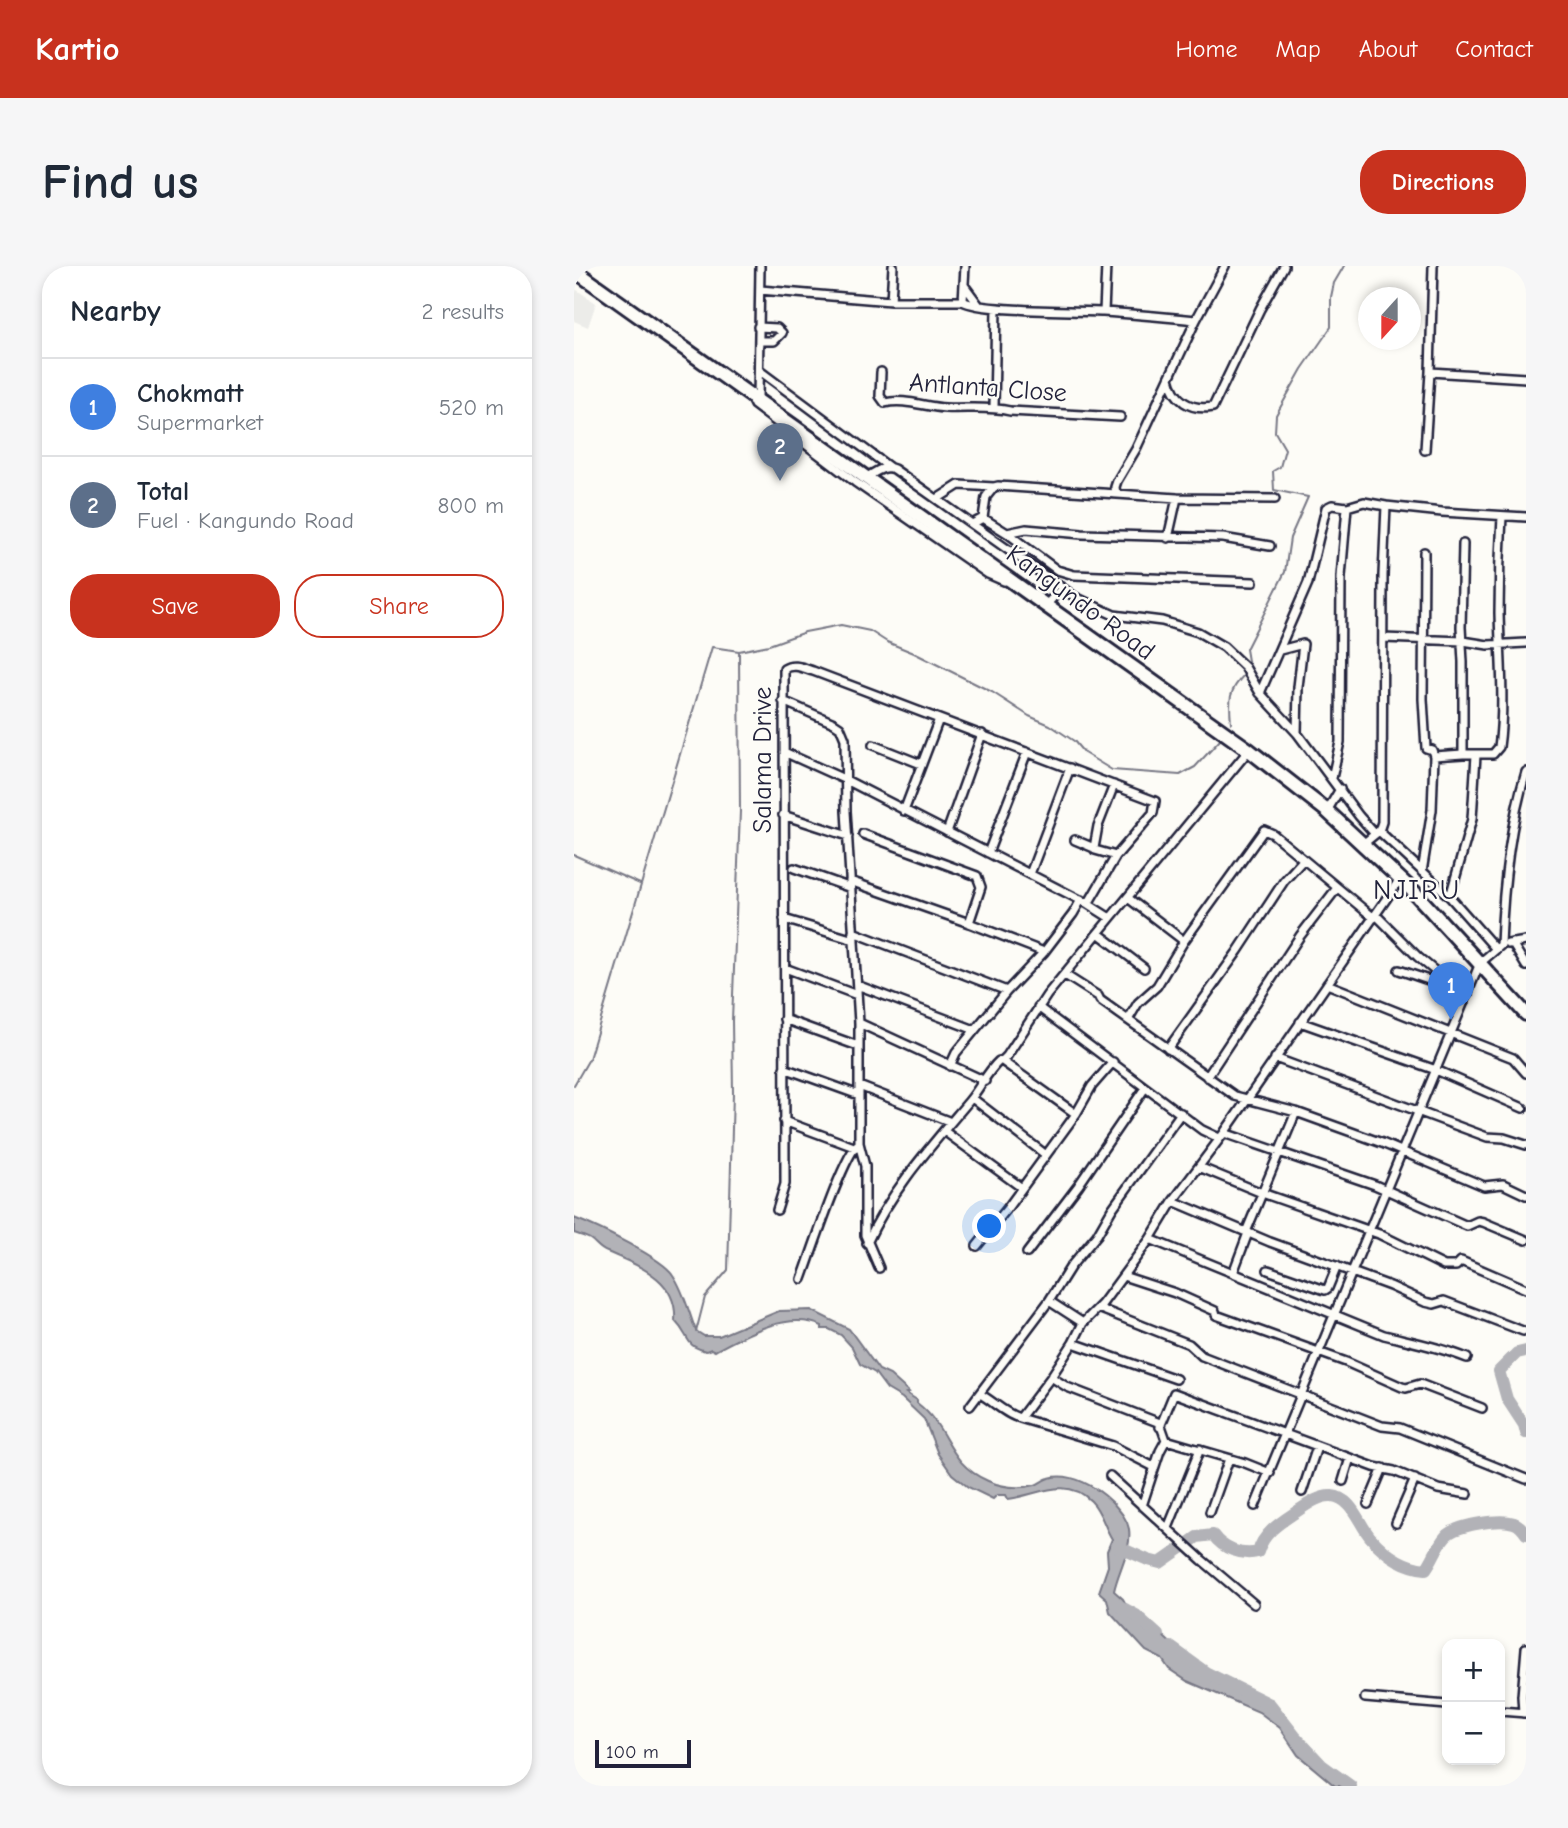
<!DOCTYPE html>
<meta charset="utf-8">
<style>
:root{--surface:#fff;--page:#f6f6f7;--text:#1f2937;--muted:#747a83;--line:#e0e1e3;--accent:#c8321e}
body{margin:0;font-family:"Comic Neue",sans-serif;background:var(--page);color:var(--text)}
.controls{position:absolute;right:21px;bottom:21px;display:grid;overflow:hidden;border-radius:14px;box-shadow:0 4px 10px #0003}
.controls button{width:63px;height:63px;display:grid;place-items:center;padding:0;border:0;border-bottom:2px solid var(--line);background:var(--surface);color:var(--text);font:35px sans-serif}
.compass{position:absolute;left:784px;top:21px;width:63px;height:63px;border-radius:50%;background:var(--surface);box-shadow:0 4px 10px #0003;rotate:201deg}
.scale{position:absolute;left:21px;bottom:18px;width:96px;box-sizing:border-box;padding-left:7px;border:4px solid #22223b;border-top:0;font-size:19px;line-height:24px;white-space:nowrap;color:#22223b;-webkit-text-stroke:5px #fdfcf7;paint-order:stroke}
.you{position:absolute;left:416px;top:961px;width:24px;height:24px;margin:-18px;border:5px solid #fff;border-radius:50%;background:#1a73e8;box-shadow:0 0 0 10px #1a73e833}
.badge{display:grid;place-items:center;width:46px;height:46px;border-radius:50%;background:var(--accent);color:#fff;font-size:23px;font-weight:700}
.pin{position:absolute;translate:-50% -58px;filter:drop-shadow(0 2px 4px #0008)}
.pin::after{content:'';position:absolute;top:37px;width:24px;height:21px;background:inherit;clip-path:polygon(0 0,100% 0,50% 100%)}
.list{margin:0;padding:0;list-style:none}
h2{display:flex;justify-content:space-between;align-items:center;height:91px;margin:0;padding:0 28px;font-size:30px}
h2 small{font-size:23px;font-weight:400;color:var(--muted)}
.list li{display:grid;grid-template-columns:46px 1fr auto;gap:21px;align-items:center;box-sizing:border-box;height:98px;padding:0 28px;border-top:2px solid var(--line)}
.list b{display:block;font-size:26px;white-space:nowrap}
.list p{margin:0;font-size:23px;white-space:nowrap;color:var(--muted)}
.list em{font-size:23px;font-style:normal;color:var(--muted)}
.actions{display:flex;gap:14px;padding:21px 28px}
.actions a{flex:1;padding:16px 0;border:2px solid var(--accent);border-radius:28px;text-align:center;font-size:24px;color:var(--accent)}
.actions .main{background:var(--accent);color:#fff}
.map{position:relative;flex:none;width:952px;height:1520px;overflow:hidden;border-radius:28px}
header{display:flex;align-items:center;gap:42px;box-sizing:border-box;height:98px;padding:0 35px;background:var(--accent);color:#fff}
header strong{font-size:33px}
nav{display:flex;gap:38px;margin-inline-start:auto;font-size:24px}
.intro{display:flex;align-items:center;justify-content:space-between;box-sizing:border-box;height:168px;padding:0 42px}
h1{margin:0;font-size:49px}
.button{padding:18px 32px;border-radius:28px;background:var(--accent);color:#fff;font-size:24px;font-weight:700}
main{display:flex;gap:42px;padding:0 42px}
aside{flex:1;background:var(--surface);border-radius:28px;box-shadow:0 4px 10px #0003}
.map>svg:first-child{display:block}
.built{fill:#ecece9}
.water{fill:#b2b2b7;stroke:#787885;stroke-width:2}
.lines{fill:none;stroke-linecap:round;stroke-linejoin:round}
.stream{stroke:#787885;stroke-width:2}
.river{stroke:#b2b2b7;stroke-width:12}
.street-casing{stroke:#22223b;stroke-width:12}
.highway-casing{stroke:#22223b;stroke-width:18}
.street{stroke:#fdfcf7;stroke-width:7}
.highway{stroke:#fdfcf7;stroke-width:12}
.labels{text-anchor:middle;stroke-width:5;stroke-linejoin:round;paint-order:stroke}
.street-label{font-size:26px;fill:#22223b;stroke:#fdfcf7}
.neighbourhood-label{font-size:28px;letter-spacing:2px;fill:#22223b;stroke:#fdfcf7}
</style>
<header>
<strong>Kartio</strong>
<nav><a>Home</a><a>Map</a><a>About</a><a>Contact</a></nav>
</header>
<div class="intro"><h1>Find us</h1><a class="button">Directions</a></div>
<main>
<aside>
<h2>Nearby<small>2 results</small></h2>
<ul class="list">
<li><span class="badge" style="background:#3f7fe0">1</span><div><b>Chokmatt</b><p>Supermarket</p></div><em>520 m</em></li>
<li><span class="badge" style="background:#5c6f8a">2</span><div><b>Total</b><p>Fuel · Kangundo Road</p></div><em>800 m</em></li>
</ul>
<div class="actions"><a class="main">Save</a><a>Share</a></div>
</aside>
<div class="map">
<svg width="952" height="1520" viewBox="0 0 952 1520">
<rect width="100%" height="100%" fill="#fdfcf7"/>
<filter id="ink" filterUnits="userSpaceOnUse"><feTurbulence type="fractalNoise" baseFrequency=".0143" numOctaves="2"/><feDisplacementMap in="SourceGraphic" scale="14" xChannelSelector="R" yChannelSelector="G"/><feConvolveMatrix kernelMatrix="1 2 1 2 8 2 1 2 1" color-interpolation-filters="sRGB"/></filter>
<g filter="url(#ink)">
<!-- built -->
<path class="built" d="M0,22l22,15 -8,24 -14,-6z"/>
<!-- water -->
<path class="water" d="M0,952c21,8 89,40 99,57 11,16 16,38 23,56l8,5h15l60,-25 32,-1 38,19 30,41 11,5 19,17 -3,1 11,7v3c34,26 28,59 71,78 14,6 31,8 47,4 4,-1 9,-6 14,-7 22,-6 48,9 63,24 7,8 15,16 17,27 3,20 -11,42 -15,62l9,8 8,15 33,23 35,32 15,7 5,6 30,12 28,18 34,44 19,18 21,12h-16l-37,-31 -18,-27 -21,-16 -72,-31 -18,-12 -7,-10 -16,-8 -36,-39 -3,-13 -8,-7 9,-26 -1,-15 5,-12c-8,-12 -10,-27 -21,-38 -25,-25 -53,-6 -83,-2l-2,-4h-9l-4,4 -25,-12 -16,-13 -14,-20 -14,-35 -22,-21 -15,-9 -12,-16 -15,-9 -8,-17 -11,-12 -12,-6h-7v-3c-34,-16 -77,9 -107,25l-4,-2 -5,2c-23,-6 -15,-14 -31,-30 3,-42 -36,-55 -68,-69 -8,-3 -11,-9 -17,-13 -5,-3 -11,-4 -16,-6z"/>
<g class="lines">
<!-- stream -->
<path class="stream" d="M675,401l-3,-18 39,-77 5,-34 18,-41 -34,-7 -1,-19 7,-4 5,-18 -10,-17 1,-17 26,-46 29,-42v-30l3,-14 10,-17
M657,457c-2,-23 -3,-32 14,-49
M0,589l66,29
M0,819l15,-26 123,-412 27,4 30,-6 36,-13 36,-7 29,6 17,11 27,11 78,39 37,24 21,9 24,16 10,12 28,17 68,5 15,-8 26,-28
M122,1066l9,-35 23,-27 5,-177 -1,-72 8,-210 -1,-159"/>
<!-- river -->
<path class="river" d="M952,1085l-9,2 -18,18 8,28 17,26 2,8
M542,1280l32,14 12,3 37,-26 16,-2c10,14 28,21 45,17 5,-18 20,-28 35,-38 11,-7 25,-19 39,-18 21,2 27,29 39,42 15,17 32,29 55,31 8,-11 11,-23 20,-33 10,-11 54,-18 68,-13 6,2 9,6 12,11
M542,1338l20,11 22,20
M597,1381l36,26 63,31 25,32 27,29 29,21"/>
<defs>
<path id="street" d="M390,19l14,19
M186,24l131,11h72c17,11 114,9 140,11 31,2 62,5 93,8
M317,35l2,-35
M389,35l2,-35
M530,46l2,-46
M184,61l19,1 5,5 -8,8h-15
M186,105l129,96
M307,106l-1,24 5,7c18,-5 41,4 60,5 22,1 43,-2 65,3l110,6
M856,106l3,-106
M595,112c5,22 21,33 44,29l47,-98 24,-43
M177,133l3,6 101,77 133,92 16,7
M184,133l2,-133
M420,141l2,-99
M851,184l5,-78 96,6
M293,211c9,-5 17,-12 27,-8l181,128 39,18 48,6 36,11 26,15 21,20 15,26 37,40 62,83 16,18
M542,228l-1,-7 2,-6 19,-32 60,-129 29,-54
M363,233l22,-14 35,2
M812,240l56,6 84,5
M409,252l3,-21 8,-10 4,-1 179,12 98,1
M398,258l11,-6 24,15 19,-4 56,5 141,4 47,8
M433,267l50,37 17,5 179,7
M594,272l9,-40
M889,278l-2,83 2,35v92h30l6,-7c6,-44 1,-90 0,-134 0,-33 1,-65 3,-97
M472,339l16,-17
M809,372l80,3 25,4 38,-2
M706,384l23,-6 -5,43 -1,46
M686,427l48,-110 18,-75 6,-3 15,2 17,-5 22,4 -3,69 -1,247 -3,9 -16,13
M209,435l51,22 6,4 5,12 1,72 13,212 126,58
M299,479l48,19
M210,486l62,28 242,124 22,14
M860,490l29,-2
M758,512l8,-36 1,-165 6,-70
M540,519l-16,41 -4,22 1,2 21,6
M330,545l35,-92
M753,545l13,-22
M209,549l65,21
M805,565l71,66 45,51
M373,566l35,-98
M289,568l114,42 4,11 -12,36
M501,574l19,8
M414,587l39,-101
M220,602l57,20
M848,606l10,-62 2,-54 -2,-6 -6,-2 -3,-49 1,-147
M456,608l40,-106
M276,615l119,42 75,29
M876,631l22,-78 4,-64
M554,632l56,43
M802,649l42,42 41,34 9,3
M210,653l70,21
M279,666l154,59
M524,667l46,35
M938,677l14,23
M934,678l18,-3
M211,702l72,27
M825,704l53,18
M491,709l33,21 2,4 135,96 61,16 86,31 102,43 19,-2 23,11
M753,718l186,74 13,15
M283,719l118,45
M464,741l164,123 17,8
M210,753l74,27
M554,754l10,-17 19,-17 27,-45 80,-111 9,4 101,84
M726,756l136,48 87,38
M594,783l70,-98 46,-70 19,-21
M701,792l212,79 17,1 22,7
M428,795l74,53
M376,800l6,-13 51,-62 37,-39 29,-38 8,-14
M210,802l75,27
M633,811l93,-141 37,-48
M285,820l92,36
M398,832l74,57
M210,855l70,26
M370,865l78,57
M650,867l151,52 92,41 11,-5 5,1 43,18
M285,877l6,23v69l14,33
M625,901l63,26 117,41 65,32h12l5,-5 65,28
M599,935l97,41 120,44 35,16 9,2 10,-3 79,30
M203,944l8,-26 -1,-515c9,-6 19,-1 29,2l342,130 -2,12 -37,43 -28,48
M672,966l50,-120
M576,973l234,96c29,7 56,12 83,23
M293,977c24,-53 65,-98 102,-142 11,-13 18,-29 30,-40h3l5,-5 40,-61 202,-245
M403,980l29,-36 70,-96 16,-28 21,-24
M453,987l51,-67 67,-98
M694,1004l57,20 3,-2 9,-22
M659,1007l15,-40
M549,1010l52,17 40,18 1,4 130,47 56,25 4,1 14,-4 62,24
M228,1013c9,-24 41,-124 57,-136v-120
M475,1035l34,22 -10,20 103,36
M524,1042l91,36 13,12 180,70 18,2 126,51
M509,1057l19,-19 48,-65 23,-38 51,-68 176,-254
M477,1111l22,-34
M406,1128c13,7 26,21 40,24l31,-41 16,10 93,36 6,17
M396,1140l79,-105 22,-35 26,-31 15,-26 69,-96
M446,1152l93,28 41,21
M586,1161l14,-34 200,74 20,4 44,18 30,5
M536,1210l92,84 52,44
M769,1215l7,-23
M728,1226l15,-45
M794,1238l15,-36
M568,1240l18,-55 6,-11 79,23 25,10
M681,1240l225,-543 21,-18c2,-59 8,-117 25,-173
M636,1246l19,-53
M822,1257l19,-44
M594,1262l32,-79
M791,1432l82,7
M926,1445l26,2
M949,1447l-1,-17 4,-48"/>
<path id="highway" d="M0,4l675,480 78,61 87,81 112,122"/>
</defs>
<!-- street casing -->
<use href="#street" class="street-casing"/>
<!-- highway casing -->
<use href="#highway" class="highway-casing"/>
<!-- street -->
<use href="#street" class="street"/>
<!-- highway -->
<use href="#highway" class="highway"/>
</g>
</g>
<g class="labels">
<!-- street labels -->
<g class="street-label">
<text transform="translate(414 121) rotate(4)" y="9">Antlanta Close</text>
<text transform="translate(507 336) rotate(36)" y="9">Kangundo Road</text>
<text transform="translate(188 494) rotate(-90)" y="9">Salama Drive</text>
</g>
<!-- neighbourhood labels -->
<g class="neighbourhood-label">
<text x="843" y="633">NJIRU</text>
</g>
</g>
</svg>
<div class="controls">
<button>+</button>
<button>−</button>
</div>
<svg class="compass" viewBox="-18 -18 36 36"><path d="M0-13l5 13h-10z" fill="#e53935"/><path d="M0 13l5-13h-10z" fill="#747a83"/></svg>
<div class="scale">100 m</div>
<div class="you"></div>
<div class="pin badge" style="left:877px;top:754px;background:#3f7fe0">1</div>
<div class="pin badge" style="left:206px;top:215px;background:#5c6f8a">2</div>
</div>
</main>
